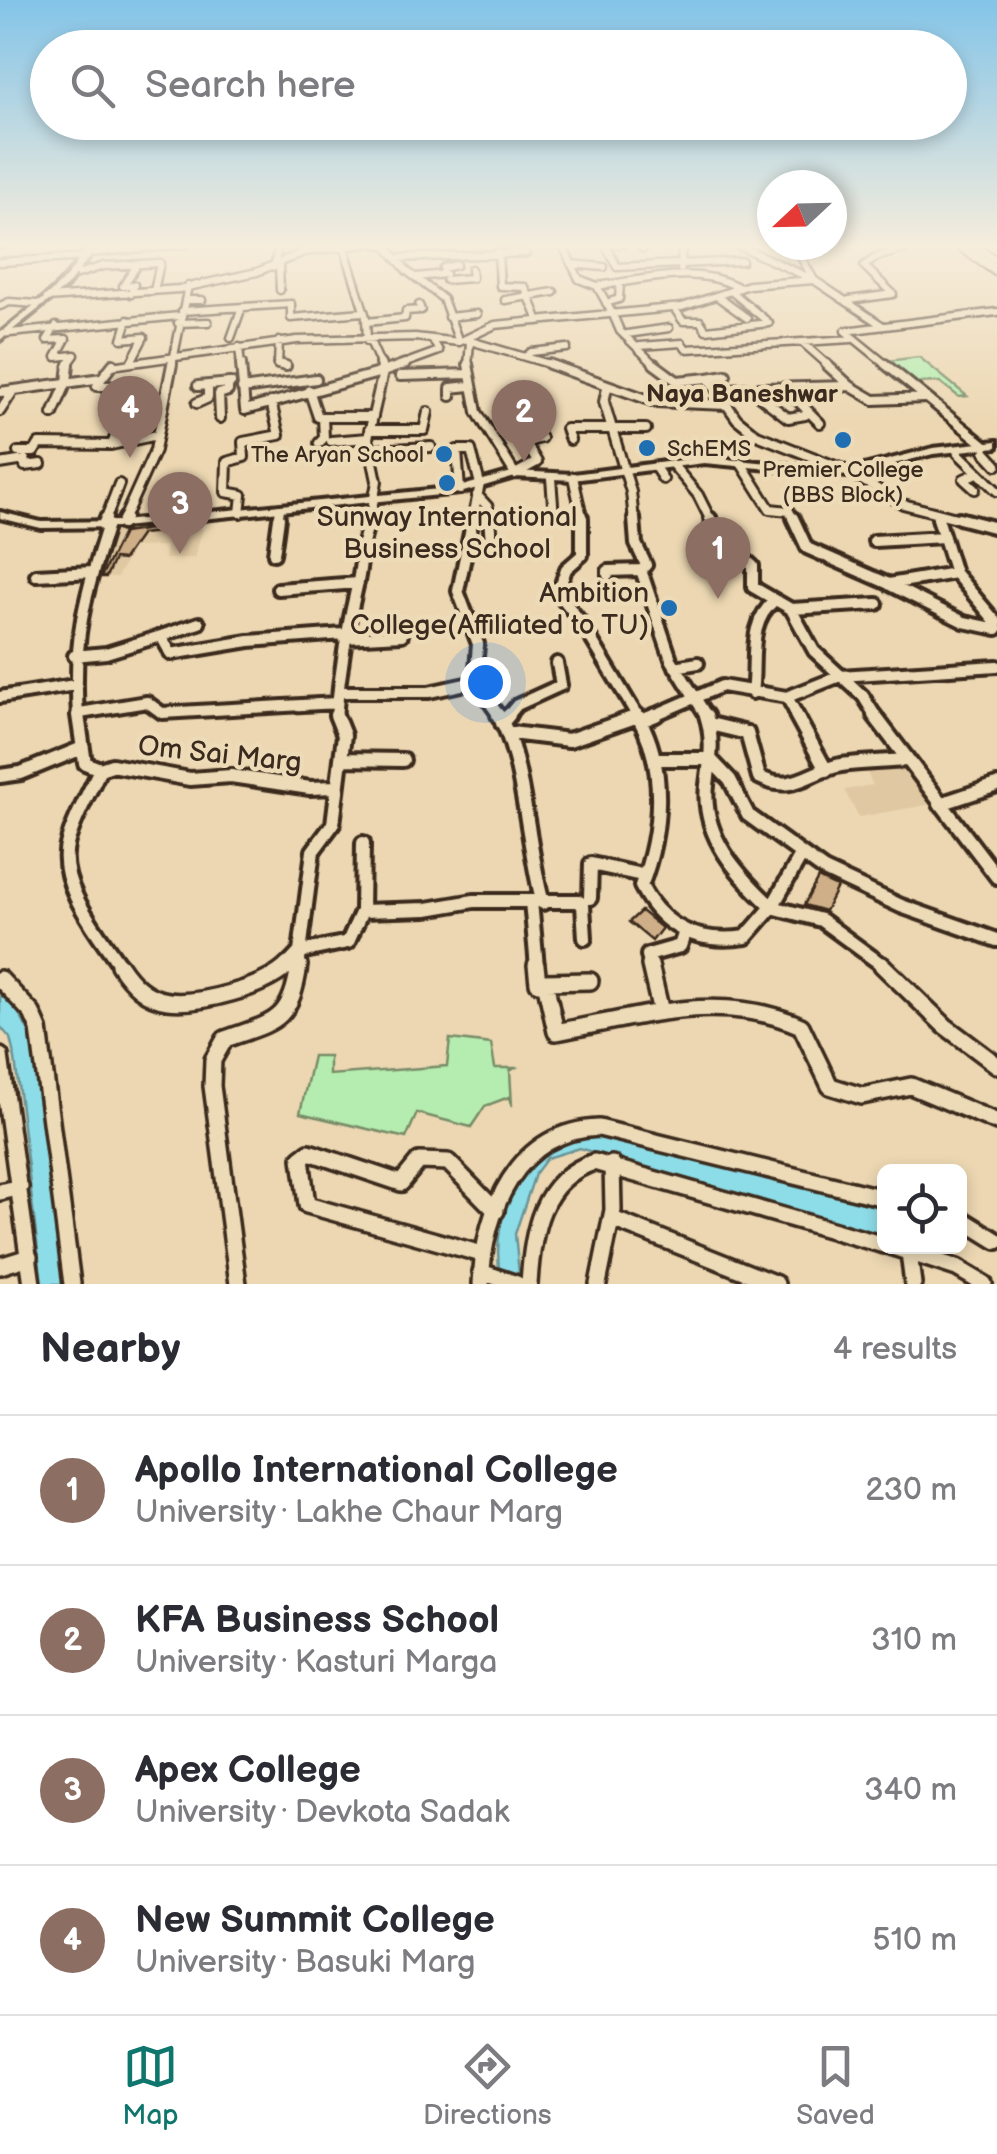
<!DOCTYPE html>
<meta charset="utf-8">
<style>
:root{--surface:#fff;--page:#f2f2f3;--text:#2b2b33;--muted:#7c7c81;--line:#e1e1e2;--accent:#0f766e}
body{margin:0;font-family:"Balsamiq Sans",sans-serif;background:var(--page);color:var(--text)}
.controls{position:absolute;right:30px;bottom:30px;display:grid;overflow:hidden;border-radius:15px;box-shadow:0 5px 15px #0003}
.controls button{width:90px;height:90px;display:grid;place-items:center;padding:0;border:0;border-bottom:2px solid var(--line);background:var(--surface);color:var(--text);font:50px sans-serif}
.compass{position:absolute;left:757px;top:170px;width:90px;height:90px;border-radius:50%;background:var(--surface);box-shadow:0 5px 15px #0003;rotate:248deg}
.you{position:absolute;left:485px;top:682px;width:35px;height:35px;margin:-25px;border:8px solid #fff;border-radius:50%;background:#1a73e8;box-shadow:0 0 0 15px #1a73e833}
.badge{display:grid;place-items:center;width:65px;height:65px;border-radius:50%;background:var(--accent);color:#fff;font-size:32px;font-weight:700}
.pin{position:absolute;translate:-50% -82px;filter:drop-shadow(0 2px 5px #0008)}
.pin::after{content:'';position:absolute;top:52px;width:35px;height:30px;background:inherit;clip-path:polygon(0 0,100% 0,50% 100%)}
.list{margin:0;padding:0;list-style:none}
h2{display:flex;justify-content:space-between;align-items:center;height:130px;margin:0;padding:0 40px;font-size:42px}
h2 small{font-size:32px;font-weight:400;color:var(--muted)}
.list li{display:grid;grid-template-columns:65px 1fr auto;gap:30px;align-items:center;box-sizing:border-box;height:150px;padding:0 40px;border-top:2px solid var(--line)}
.list b{display:block;font-size:38px;white-space:nowrap}
.list p{margin:0;font-size:32px;white-space:nowrap;color:var(--muted)}
.list em{font-size:32px;font-style:normal;color:var(--muted)}
.icon{flex:none;width:55px;height:55px;fill:none;stroke:currentColor;stroke-width:2;stroke-linecap:round;stroke-linejoin:round}
.map{position:relative;flex:none;width:997px;height:1284px;overflow:hidden}
.search{position:absolute;background:var(--surface);box-shadow:0 5px 15px #0003;left:30px;right:30px;top:30px;height:110px;display:flex;align-items:center;gap:25px;box-sizing:border-box;padding:0 35px;border-radius:55px;color:var(--muted);font-size:38px}
.sheet{height:730px;background:var(--surface)}
nav{display:flex;justify-content:space-around;align-items:center;box-sizing:border-box;height:140px;border-top:2px solid var(--line);background:var(--surface);font-size:28px;color:var(--muted)}
nav a{display:grid;justify-items:center;gap:5px}
nav .on{color:var(--accent)}
.map>svg:first-child{display:block}
.built{fill:#e0c8a2}
.green{fill:#b5edb0;stroke:#788c67;stroke-width:2.5}
.water{fill:#8ddde8;stroke:#6c9597;stroke-width:2.5}
.building{fill:#cfaf88;stroke:#3b2a1e;stroke-width:2.5}
.lines{fill:none;stroke-linecap:round;stroke-linejoin:round}
.minor-far4-casing{stroke:#3b2a1e;stroke-width:11}
.minor-far3-casing{stroke:#3b2a1e;stroke-width:14}
.minor-far2-casing{stroke:#3b2a1e;stroke-width:18}
.minor-far1-casing{stroke:#3b2a1e;stroke-width:20}
.minor-casing{stroke:#3b2a1e;stroke-width:22}
.major-casing{stroke:#3b2a1e;stroke-width:8}
.highway-casing{stroke:#3b2a1e;stroke-width:7}
.minor-far4{stroke:#eddbb8;stroke-width:6}
.minor-far3{stroke:#eddbb8;stroke-width:8}
.minor-far2{stroke:#eddbb8;stroke-width:10}
.minor-far1{stroke:#eddbb8;stroke-width:12}
.minor{stroke:#eddbb8;stroke-width:15}
.major{fill:#eddbb8;fill-rule:evenodd}
.highway{fill:#eddbb8;fill-rule:evenodd}
.poi-dot{fill:#1f6fb2;stroke:#eddbb8;stroke-width:4}
.labels{text-anchor:middle;stroke-width:9;stroke-linejoin:round;paint-order:stroke}
.far-poi-label{font-size:22px;fill:#3b2a1e;stroke:#eddbb8;text-anchor:start}
.far-neighbourhood-label{font-size:25px;font-weight:bold;fill:#3b2a1e;stroke:#eddbb8}
.poi-label{font-size:28px;fill:#3b2a1e;stroke:#eddbb8}
.street-label{font-size:28px;fill:#3b2a1e;stroke:#eddbb8}
</style>
<div class="map">
<svg width="997" height="1284" viewBox="0 0 997 1284">
<rect width="100%" height="100%" fill="#ecd7b2"/>
<filter id="ink" filterUnits="userSpaceOnUse"><feTurbulence type="fractalNoise" baseFrequency=".01" numOctaves="2"/><feDisplacementMap in="SourceGraphic" scale="20" xChannelSelector="R" yChannelSelector="G"/><feConvolveMatrix kernelMatrix="1 2 1 2 8 2 1 2 1" color-interpolation-filters="sRGB"/></filter>
<g filter="url(#ink)">
<!-- built -->
<path class="built" d="M184,523l19,6 -9,29 -30,1 2,-13 -32,1 -17,30 -20,1 5,-12 -3,-16 10,-22z
M907,764l25,40 -73,13 -15,-27 29,-5 -7,-14z"/>
<!-- green -->
<path class="green" d="M919,357l48,39 -8,1 -19,-15 -26,1 -27,-22z
M450,1039l41,5 4,24h20l-5,3 2,35 -3,-9 -24,9 -14,21 -54,-14 -11,25 -106,-25 13,-57h16v19l118,-9z"/>
<!-- water -->
<path class="water" d="M0,991l15,15 15,28 36,250h-24l-27,-225 -5,-21 -10,-12z
M602,1135l282,73v28l-188,-50 -116,-38 -33,10 -12,16 -20,60 5,50h-19c-11,-62 9,-101 50,-146z"/>
<!-- building -->
<path class="building" d="M170,526l-1,5 -28,3 -18,26 -9,-1 -8,18h-5l22,-44z
M818,878l19,9 -12,24 -21,-6z
M641,911l21,17 -10,13 -23,-19z"/>
<g class="lines">
<defs>
<path id="minor-far4" d="M375,244l10,1 22,26 36,28 16,43
M562,244l17,35 18,7 15,27
M622,244h-17l12,23 125,-6
M639,244l4,5
M735,244l77,35
M956,244l41,29
M973,244l24,17
M0,245l7,-1
M794,245l20,35 69,46
M344,247l22,70 1,24
M498,252l2,34 25,1 14,34
M88,253l101,-9
M396,258l130,-5
M0,262l87,-5
M571,264l33,3
M279,265l1,25
M274,267l4,-19
M681,269l1,-25
M78,274l25,-8 57,-3 -6,28
M416,277l29,-3 -2,-6 13,-3
M446,280l26,-2 -1,-9
M597,286c47,-6 100,-22 143,2
M131,294l3,-9 -11,1 12,-18
M718,297l29,21
M47,298l132,-9 78,-17 47,-20 61,-8
M185,300h17
M505,300l49,-8
M849,300l44,-6 -29,-28 13,-9 44,-13
M606,303l13,-4 1,-15
M0,306l9,-4 29,2
M674,308l9,13h17l6,9 63,-7 -38,-32
M182,311l109,-7v14l72,-6
M448,317l29,-3
M614,317l6,14 36,35
M128,320l-6,19 22,-2 -13,25
M366,322l39,-4 1,-7 15,-1 -2,-5
M178,323l30,-1
M56,326l-9,14 19,-1 -10,18 19,-2 -8,11
M0,334l179,-18
M627,334l42,-6
M231,338l11,-31
M467,340l89,26
M279,341l-1,24 8,1
M370,341l11,25
M803,343l26,23
M640,346l42,-3 4,6 166,-10
M239,347l2,19
M525,357l6,-5 36,-4
M111,366l186,-26 118,-3 44,5 36,-17 187,-18 67,-22 65,-5
M172,366l16,-80
M398,366l41,-15 -7,-12
M468,366l2,-24
M888,366l-43,-35 152,-19"/>
<path id="minor-far3" d="M241,364l4,46 137,-38
M278,364l8,2
M468,364l9,48 38,62 22,-12 -12,-20 16,-4 -13,-18
M549,364l106,38 72,3
M654,364l23,17 31,-3 29,41 20,16 86,34 60,35 65,17
M826,364l24,22
M885,364l101,82
M383,372l22,-8
M400,376l68,-2
M102,378l-5,8h13l3,21
M708,378l18,-3
M198,386l33,-3
M607,388l-3,14 27,90 3,29
M785,388l35,35
M242,389l74,-10
M716,389l134,-3 24,14 51,-2
M750,389l38,29 17,-3
M309,390l9,27h54
M0,392l102,-14 11,-14
M451,396v-8l19,-2
M197,403l11,-5v-12
M0,411l13,-20
M53,414l14,-32 2,-18
M220,418l-1,-24 9,-3v-8
M369,430h55l4,-18
M570,440l-4,-11h80
M331,441l37,-3
M319,443l5,-5 -1,-20
M112,444l9,-21
M372,450l59,-3
M18,452h16l5,-8 72,1 46,-10
M985,452l12,13
M958,453l39,38
M741,463l29,46 19,2 5,10
M0,464l25,-4v6l16,-2
M673,465l25,30 13,26
M655,467l8,12
M975,474l-11,5 11,10
M573,477l10,44
M551,478l3,39
M460,490l-3,-40h14l9,34 -8,37
M477,495l11,12 1,14
M240,513l2,-18 -16,-3 1,-30 17,-5 -1,-15 36,-7 -8,-33
M936,513l2,8
M105,521l14,-37
M123,521l32,-71 17,-86
M278,521l2,-12
M370,521l7,-40 -9,-43 15,-66 -3,-8"/>
<path id="minor-far2" d="M473,518l-15,73 20,53 -3,38 25,35
M489,518l2,23
M582,518v37l-16,14 -8,24 23,29 57,95
M634,518l2,26 10,21 -5,5 30,89 36,58
M710,518l10,19 33,29v21l38,22 23,42 49,45 13,21
M793,518l14,30 82,36 66,-11 -17,-55
M959,518l38,10
M122,524l3,-6
M103,525l3,-7
M874,541l70,-4
M274,554l5,-36
M955,573l42,50
M36,575l57,-3
M608,575v-4l33,-1
M890,585l74,37 33,7
M278,589l80,-6
M791,609l86,-5
M161,636l38,-13
M344,638l58,-3
M74,656l32,-3 55,-17 10,18 78,-13 95,-7
M675,667l23,-4
M339,692h90l46,-10
M752,693c5,-33 -6,-69 23,-93
M0,697l75,-12
M787,697l11,20
M80,713l67,-11 15,11 175,-10
M78,717c-5,-81 6,-117 30,-193
M336,717c4,-46 10,-86 21,-131 6,-25 3,-44 14,-68
M507,717l10,-12 44,-20 -4,-22
M650,717l72,-31 65,11 53,-21 157,-10"/>
<path id="minor-far1" d="M78,715l7,48 15,6
M336,715l8,20 -11,89 -20,27 -13,101 48,-10 14,-31 65,-2 47,-8h104l5,4 2,33
M498,715c25,36 30,137 45,188
M637,715c30,50 25,118 4,171 22,43 58,58 105,51l26,-30 30,-53
M706,715c8,24 4,46 1,70 -6,51 31,90 65,122
M796,715l30,55
M874,715l123,162
M641,721l15,-6
M502,723l7,-8
M710,724l37,9 12,44c34,18 50,-6 82,-12 21,-3 43,-3 64,-5
M511,733l58,7 69,-24
M341,759l62,1
M654,759h56l20,21 18,35 76,55 77,36 96,34
M100,769c-10,23 -25,47 -32,72 -13,42 31,93 53,126
M100,769l12,-4 78,14 41,-3 79,12 25,-1
M0,776l21,-3 59,-24
M940,804l57,-19
M590,898l1,-34 51,11
M531,901l6,66
M772,907l49,13 64,47
M362,911l1,-68
M286,967l14,-15 -2,15
M651,967l-3,-12 32,-9 4,-12"/>
<path id="minor" d="M119,965c12,18 26,33 49,36 31,4 99,-14 120,-36
M536,965l2,18 7,-1 11,50c83,-15 164,-42 245,-6l29,60 32,10 49,-10 86,36
M650,965l11,47
M882,965l63,61 52,39
M0,979l32,34 7,16 33,255
M545,982l45,-1
M0,1056l32,228
M0,1192l20,-5
M960,1218l37,23
M615,1220l161,64
M890,1246l67,22 27,16
M909,1253l4,31
M482,1254l-175,-49 -6,-47 8,-6 92,31 18,-22 29,1 48,49
M0,1266l29,-9
M481,1272l36,12
M238,1284l-26,-198 1,-26 12,-21c48,-17 66,-16 74,-74
M481,1284c3,-73 35,-153 118,-156l285,70
M529,1284c3,-51 11,-104 65,-122l290,83
M598,1284l15,-74 -1,-46"/>
<path id="major" d="M88,244h6l-7,16 -21,27 -66,53v-6c35,-31 66,-46 88,-90z
M997,441v6l-64,7 -85,22 -144,-13 -131,17 -58,-3 -55,16 -338,34 -81,1 -41,-10v-6l41,10 81,-1 337,-34 56,-16 58,3 131,-17 144,13 85,-22z"/>
<path id="highway" d="M958,244h9l30,21v6z"/>
</defs>
<!-- minor-far4 casing -->
<use href="#minor-far4" class="minor-far4-casing"/>
<!-- minor-far3 casing -->
<use href="#minor-far3" class="minor-far3-casing"/>
<!-- minor-far2 casing -->
<use href="#minor-far2" class="minor-far2-casing"/>
<!-- minor-far1 casing -->
<use href="#minor-far1" class="minor-far1-casing"/>
<!-- minor casing -->
<use href="#minor" class="minor-casing"/>
<!-- major casing -->
<use href="#major" class="major-casing"/>
<!-- highway casing -->
<use href="#highway" class="highway-casing"/>
<!-- minor-far4 -->
<use href="#minor-far4" class="minor-far4"/>
<!-- minor-far3 -->
<use href="#minor-far3" class="minor-far3"/>
<!-- minor-far2 -->
<use href="#minor-far2" class="minor-far2"/>
<!-- minor-far1 -->
<use href="#minor-far1" class="minor-far1"/>
<!-- minor -->
<use href="#minor" class="minor"/>
<!-- major -->
<use href="#major" class="major"/>
<!-- highway -->
<use href="#highway" class="highway"/>
</g>
</g>
<!-- sky -->
<linearGradient id="sky" x2="0" y2="1"><stop stop-color="#83c4e8"/><stop offset="0.58" stop-color="#f6eddc"/><stop offset="1" stop-color="#f6eddc" stop-opacity="0"/></linearGradient>
<rect width="997" height="424" fill="url(#sky)"/>
<!-- markers -->
<g class="poi-dot">
<circle cx="843" cy="440" r="10"/>
<circle cx="647" cy="448" r="10"/>
<circle cx="444" cy="454" r="10"/>
<circle cx="447" cy="483" r="10"/>
<circle cx="669" cy="608" r="10"/>
</g>
<g class="labels">
<!-- far-poi labels -->
<g class="far-poi-label">
<text x="667" y="456">SchEMS</text>
<text x="424" y="462" text-anchor="end">The Aryan School</text>
<text x="843" y="477" text-anchor="middle">Premier College<tspan x="843" dy="25">(BBS Block)</tspan></text>
</g>
<!-- far-neighbourhood labels -->
<g class="far-neighbourhood-label">
<text x="742" y="402">Naya Baneshwar</text>
</g>
<!-- poi labels -->
<g class="poi-label">
<text x="447" y="526">Sunway International<tspan x="447" dy="32">Business School</tspan></text>
<text x="649" y="602" text-anchor="end">Ambition<tspan x="649" dy="32">College(Affiliated to TU)</tspan></text>
</g>
<!-- street labels -->
<g class="street-label">
<text transform="translate(220 753) rotate(6)" y="10">Om Sai Marg</text>
</g>
</g>
</svg>
<div class="controls">
<button><svg class="icon" aria-label="locate" viewBox="0 0 24 24"><circle cx="12" cy="12" r="6"/><path d="M12 2v4M12 18v4M2 12h4M18 12h4"/></svg></button>
</div>
<svg class="compass" viewBox="-18 -18 36 36"><path d="M0-13l5 13h-10z" fill="#e53935"/><path d="M0 13l5-13h-10z" fill="#7c7c81"/></svg>
<div class="you"></div>
<div class="pin badge" style="left:718px;top:599px;background:#8d6e63">1</div>
<div class="pin badge" style="left:524px;top:462px;background:#8d6e63">2</div>
<div class="pin badge" style="left:180px;top:554px;background:#8d6e63">3</div>
<div class="pin badge" style="left:130px;top:458px;background:#8d6e63">4</div>
<div class="search"><svg class="icon" aria-label="search" viewBox="0 0 24 24"><circle cx="10" cy="10" r="6"/><path d="M15 15l6 6"/></svg>Search here</div>
</div>
<section class="sheet">
<h2>Nearby<small>4 results</small></h2>
<ul class="list">
<li><span class="badge" style="background:#8d6e63">1</span><div><b>Apollo International College</b><p>University · Lakhe Chaur Marg</p></div><em>230 m</em></li>
<li><span class="badge" style="background:#8d6e63">2</span><div><b>KFA Business School</b><p>University · Kasturi Marga</p></div><em>310 m</em></li>
<li><span class="badge" style="background:#8d6e63">3</span><div><b>Apex College</b><p>University · Devkota Sadak</p></div><em>340 m</em></li>
<li><span class="badge" style="background:#8d6e63">4</span><div><b>New Summit College</b><p>University · Basuki Marg</p></div><em>510 m</em></li>
</ul>
</section>
<nav>
<a class="on"><svg class="icon" aria-label="map" viewBox="0 0 24 24"><path d="M3 6l6-2 6 2 6-2v14l-6 2-6-2-6 2zM9 4v14M15 6v14"/></svg>Map</a>
<a><svg class="icon" aria-label="directions" viewBox="0 0 24 24"><path d="M12 3l9 9-9 9-9-9zM9 14v-3h6M13 9l2 2-2 2"/></svg>Directions</a>
<a><svg class="icon" aria-label="saved" viewBox="0 0 24 24"><path d="M7 4h10v16l-5-4-5 4z"/></svg>Saved</a>
</nav>
